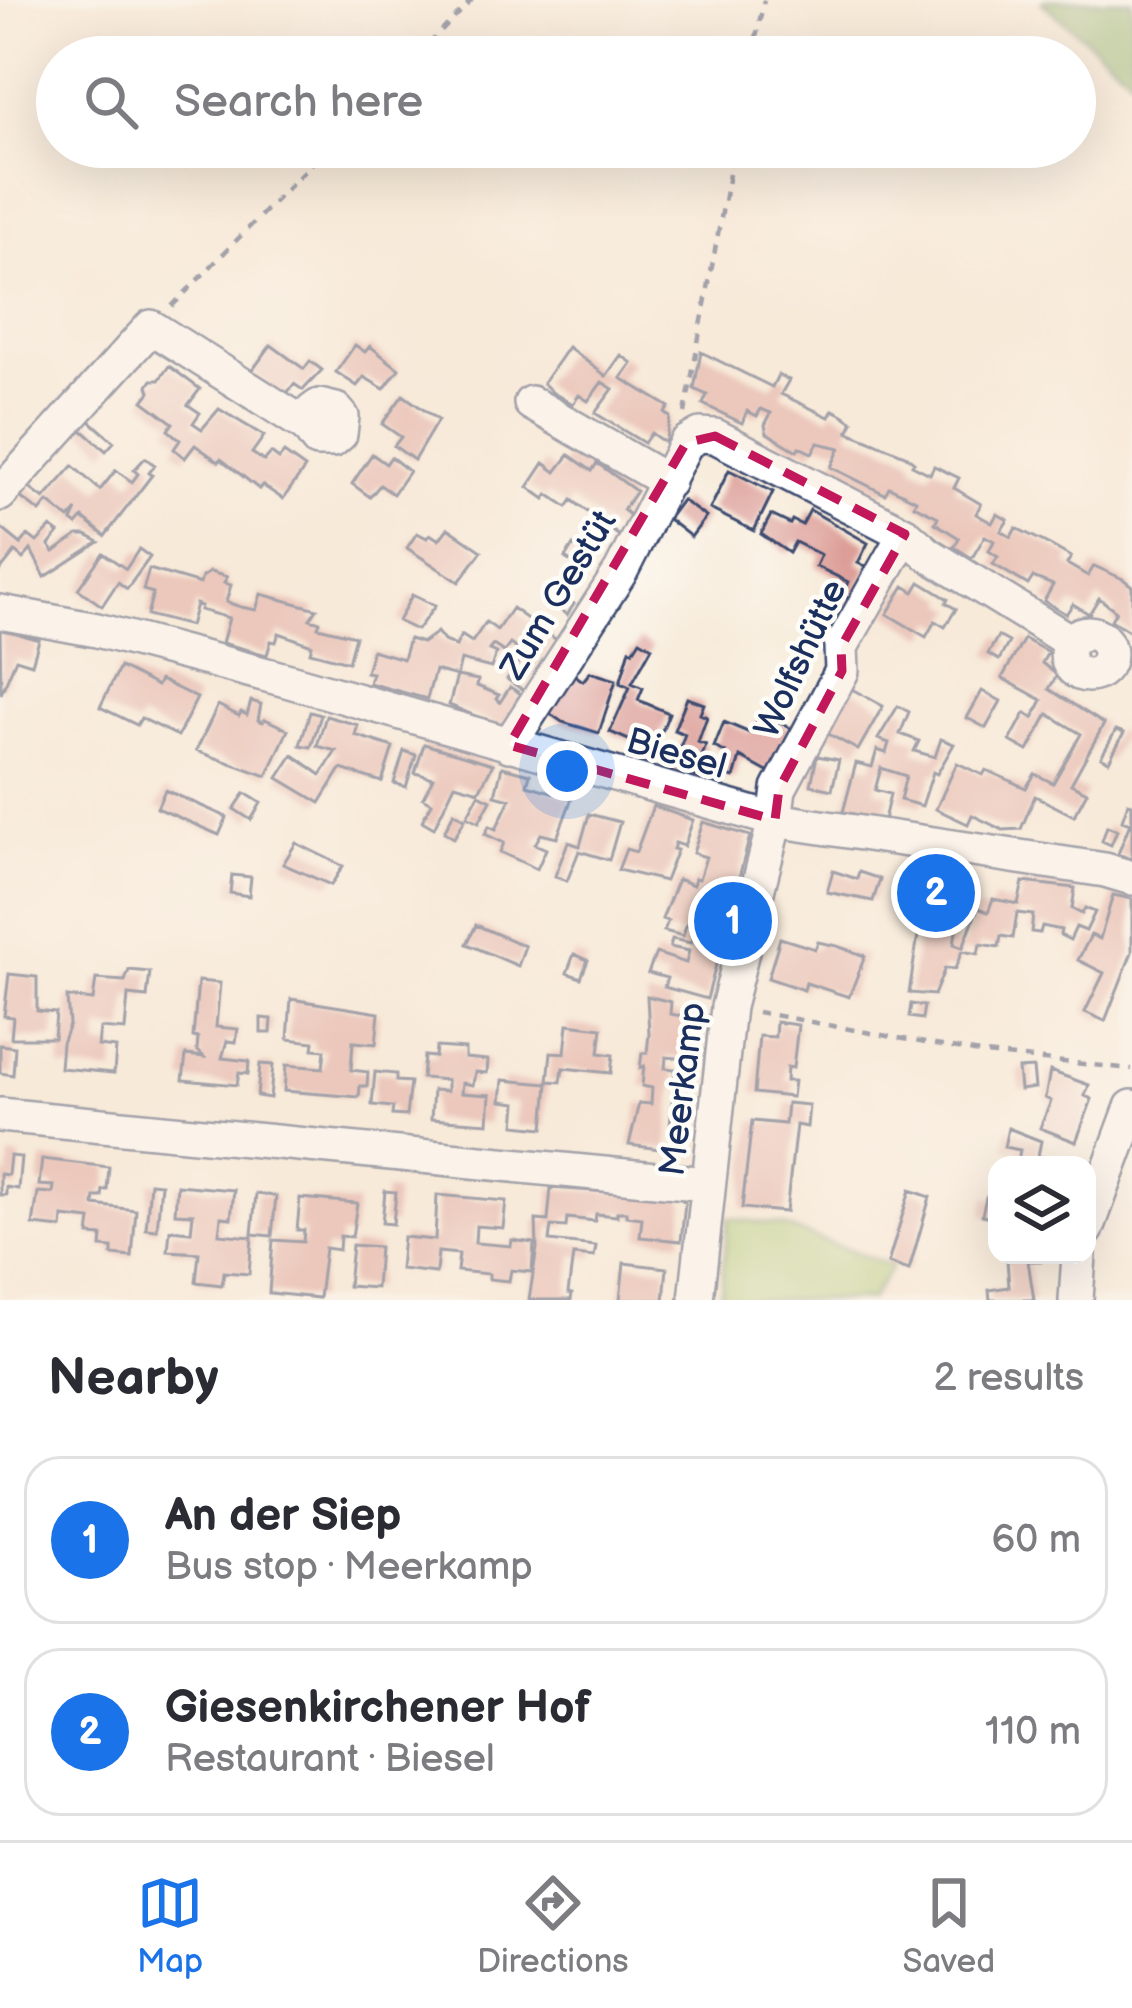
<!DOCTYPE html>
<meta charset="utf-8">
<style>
:root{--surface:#fff;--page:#f7f7f7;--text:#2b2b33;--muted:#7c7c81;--line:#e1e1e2;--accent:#1a73e8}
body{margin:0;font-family:"Balsamiq Sans",sans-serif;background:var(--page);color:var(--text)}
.controls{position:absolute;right:36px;bottom:36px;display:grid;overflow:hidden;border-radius:24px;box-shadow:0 12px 48px #0002}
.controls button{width:108px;height:108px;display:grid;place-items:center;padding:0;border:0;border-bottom:3px solid var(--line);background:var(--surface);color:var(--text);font:60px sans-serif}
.you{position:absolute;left:567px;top:771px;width:42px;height:42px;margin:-30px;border:9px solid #fff;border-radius:50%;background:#1a73e8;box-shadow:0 0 0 18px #1a73e833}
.badge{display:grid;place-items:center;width:78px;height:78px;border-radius:50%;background:var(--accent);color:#fff;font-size:39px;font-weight:700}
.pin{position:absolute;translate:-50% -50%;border:6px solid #fff;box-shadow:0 3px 12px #0006}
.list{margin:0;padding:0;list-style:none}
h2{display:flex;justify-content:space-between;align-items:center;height:156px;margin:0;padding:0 48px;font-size:51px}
h2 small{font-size:39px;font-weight:400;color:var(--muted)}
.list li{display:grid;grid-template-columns:78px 1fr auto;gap:36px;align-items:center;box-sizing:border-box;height:168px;margin:0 24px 24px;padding:0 24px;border:3px solid var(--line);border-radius:36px}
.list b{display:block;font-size:45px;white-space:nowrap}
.list p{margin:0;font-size:39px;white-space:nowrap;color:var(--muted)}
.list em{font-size:39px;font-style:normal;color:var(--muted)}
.icon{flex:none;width:66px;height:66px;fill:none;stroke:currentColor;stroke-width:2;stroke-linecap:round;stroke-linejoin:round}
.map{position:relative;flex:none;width:1132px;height:1300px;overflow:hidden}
.search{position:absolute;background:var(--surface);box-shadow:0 12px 48px #0002;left:36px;right:36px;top:36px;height:132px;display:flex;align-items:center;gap:30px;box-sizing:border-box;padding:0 42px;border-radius:66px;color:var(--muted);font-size:45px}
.sheet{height:540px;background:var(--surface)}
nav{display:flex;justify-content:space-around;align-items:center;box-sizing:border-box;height:168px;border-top:3px solid var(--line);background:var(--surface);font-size:33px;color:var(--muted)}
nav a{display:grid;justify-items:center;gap:6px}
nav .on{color:var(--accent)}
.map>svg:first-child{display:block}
.green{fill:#a8cb74;stroke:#627d69;stroke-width:3}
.forest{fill:#86af66;stroke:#506f62;stroke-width:3}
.building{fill:#dd9e98}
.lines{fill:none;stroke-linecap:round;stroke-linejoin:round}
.minor-casing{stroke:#3c4b70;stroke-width:38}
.path{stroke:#3c4b70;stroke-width:4.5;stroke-dasharray:9 9;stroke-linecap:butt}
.minor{stroke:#fff;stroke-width:33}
.marked{fill:none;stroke:#c2185b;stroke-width:9;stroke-dasharray:24 15;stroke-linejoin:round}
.labels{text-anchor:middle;stroke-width:9;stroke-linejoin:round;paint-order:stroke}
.street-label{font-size:36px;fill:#1b2f5e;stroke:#fdfcf7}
</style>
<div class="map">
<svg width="1132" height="1300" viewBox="0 0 1132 1300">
<rect width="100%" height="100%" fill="#fdfcf7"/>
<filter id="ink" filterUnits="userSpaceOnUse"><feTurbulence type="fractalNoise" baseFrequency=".00833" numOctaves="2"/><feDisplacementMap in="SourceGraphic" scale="24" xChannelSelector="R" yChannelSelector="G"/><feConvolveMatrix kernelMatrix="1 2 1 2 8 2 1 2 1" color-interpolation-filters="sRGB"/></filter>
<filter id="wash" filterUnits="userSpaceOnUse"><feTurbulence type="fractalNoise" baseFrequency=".004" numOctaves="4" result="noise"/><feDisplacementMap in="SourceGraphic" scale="48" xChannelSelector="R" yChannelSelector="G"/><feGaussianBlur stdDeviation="2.7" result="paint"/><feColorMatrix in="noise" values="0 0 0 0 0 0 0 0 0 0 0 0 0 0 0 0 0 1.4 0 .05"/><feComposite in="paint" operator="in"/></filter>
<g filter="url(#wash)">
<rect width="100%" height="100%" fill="#f7ead8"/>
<!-- green -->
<path class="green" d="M728,1218l52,7 112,41 -22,34h-150z"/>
<!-- forest -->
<path class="forest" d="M1044,0h88v79l-91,-77z"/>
<g id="blocks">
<!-- building -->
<path class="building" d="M271,345l33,24 6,-8 12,9 -19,20 -9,-6 -10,13 -33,-25z
M355,345l10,7 5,-6 29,23 -15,20 -20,-12 -7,9 -21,-14z
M568,347l38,29 15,-21 11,8 -11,15 48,29 -4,6 5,4 -5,26 -14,-10 -7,10 -49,-30 18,-24 -11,-7 -14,19 -9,-6 -6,9 -20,-11 -10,-10z
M701,352l71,35 6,-12 11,5 -8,14 48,23 4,-7 10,5 10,7 -5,10 57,23 9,7 -2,3 18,9 4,-8 25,12 -5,10 27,16 -5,10 16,9 5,-9 11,6 -7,11 10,6 5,-9 34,17 21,12 -4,7 21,12 6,-10 29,13 9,7v47l-21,-13 5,-9 -17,-13 -10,16 -16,-10 -7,10 -22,-13 9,-16 -20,-8 -5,8 -35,-21 5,-7 -9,-6 5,-10 -9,-5 -13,22 -18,-11 5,-9 -24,-15 3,-6 -24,-12 2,-5 -27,-13 -4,7 -54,-27 9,-19 -22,-5 -6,10 -13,-6 -2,4 -30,-18 -2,-8 6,-12 -10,-4 -4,7 -10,-5 -5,12 -39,-19 4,-9 -13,-6z
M169,366l31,23 -12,16 12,8 -7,10 9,6 17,-20 45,27 -12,17 12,8 7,-8 8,6 5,-6 21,15 -22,31 -21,-14 -3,4 -38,-30 -2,3 -24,-17 -10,13 -11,-9 6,-9 -12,-10 5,-7 -30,-22 7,-9 -2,-6 4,-6h7z
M403,395l35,25 -24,40 -20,-14 7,-9 -19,-13z
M89,420l25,22 -8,9 -25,-22z
M372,454l14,10 5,-7 18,14 -16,23 -13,-9 -10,12 -18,-13z
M569,455l23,16 5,-8 39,28 -13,19 15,11 -12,20 -54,-41 -5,7 -19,-13 -3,5 -17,-12 16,-24 12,9z
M145,458l10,7 -6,8 3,2 -47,61 -22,-18 -6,7 -5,-4 5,-11 -8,9 -21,-17 -8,10 -20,-15 8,-10 16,12 29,-33 27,24 16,-20 16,12 6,-8 -4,-4z
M729,470l44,22 -19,39 -44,-22z
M682,500l24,17 -15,20 -23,-18z
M810,510l58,33 -10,20 10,5 -16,32 -10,-5 6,-13 -32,-16 5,-11 -26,-13 -6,11 -28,-19 10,-19 19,9 2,-4 10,5z
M0,527l21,17 7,-9 9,7 14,-15 8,6 -10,12 5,7 24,-17h8l13,7 -54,35 -14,-27 -8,9 -8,-7 -15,19z
M448,528l34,23 -23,31 -52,-34 10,-15 10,5 3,-4 9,6z
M573,545l23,15 -9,13 -22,-15z
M139,549l11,8 -23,32 -9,-7 -16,24 -24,-17 25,-36 23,16z
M149,569l51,15 2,-7 8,-5 17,5 -3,6 7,2 -5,17 15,5 15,3 5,-16 56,15 -7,10 10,3 -2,5 37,9 -7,26 -38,-10 2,-7 -33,-12 -3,9 -5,-1 -4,14 -45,-12 7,-25 -29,-8 1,-4 -5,-2 -6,22 -43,-11 6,-22 -10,-3z
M920,582l28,17 -2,4 10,6 -11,18 -10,-6 -9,16 -39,-23 17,-28 10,6z
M556,592l18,12 -7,11 -18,-13z
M412,595l23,11 -18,24 -19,-9z
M512,608l46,33 -34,50 -17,-12 17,-25 -14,-10 -6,8 -11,-7 -4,5 7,3 -5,15 -30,-8 -4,16 21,4 -1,6 22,9 -3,4 4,3 10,-15 11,7 -3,4 9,5 -19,27 -59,-25 8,-29 -22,-6 -8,29 -58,-16 3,-10 -6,-1 6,-22 31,9 6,-20 13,4 15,-11 7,9 12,5 5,-11 11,7 14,-20 11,8z
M0,628l39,12 -7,24 -16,-5 -15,35z
M998,636l11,6 -10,18 -11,-6z
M1024,639l24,13 -6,11 15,12 -8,14 55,35 -33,60 16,8 -13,24 -39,-20 -14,33 -18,1 -31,-15 -4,9 -32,-15 21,-46 26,12 3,-5 40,18 9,-14 18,9 28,-49 -33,-20 -20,37 -18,-10 15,-28 8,5 9,-18 -40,-22z
M640,640l12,7 -20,36 11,5 -5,12 31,13 -15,38 -44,-19 20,-45 -10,-4 10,-34 3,2z
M120,667l37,19 3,-6 37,18 -19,38 -37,-18 -4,7 -37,-18z
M569,671l14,10 7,-9 26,8 -17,53 -37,-11 -20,-14z
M848,687l35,19 -25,44 -35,-19z
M982,691l19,10 -15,27 -19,-10z
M687,698l17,6 -4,10 7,3 -9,25 8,3 -13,37 -23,-8 15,-40 -11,-4z
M251,701l10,3 -3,16 5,2 2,-3 23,11 -21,46 -71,-25 22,-46 21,11 2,-4 6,3z
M898,706l11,6 -9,22 19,7 -5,10 21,6 6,-18 13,5 -17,30 -4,-2 -11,34 -22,-6 6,-24 -25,-8 -6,22 15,4 -6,26 -41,-8 13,-49 16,4 5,-17 9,3 3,-10 -11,-4z
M310,712l11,3 -10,32 -11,-2z
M326,716l32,9 -3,10 38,12 -11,35 -41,-13 -21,34 -42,-25 15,-23 28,20 15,-24 -19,-5z
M757,721l15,8 8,-7 15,9 -24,43 -31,-17 -6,21 -15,-4 6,-22 -11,-5 10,-25 26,11z
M1116,730l8,3 -15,28 -8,-4z
M424,744l69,20 -14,27 -24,-7 -21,44 -12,-7 10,-18 -9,-5 10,-20 -18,-5z
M404,751l12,4 -10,32 -12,-4z
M817,756l22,4 -7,30 -21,-5z
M502,767l28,7 -3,11 45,13 -15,40 -16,-4 -6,10 11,5 -9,20 -37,-17 4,-9 -19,-9 4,-8 7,3 14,-30 -15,-4z
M165,790l62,27 -8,18 -62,-27z
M245,793l16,10 -10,17 -17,-11z
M479,794l12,6 -12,22 -12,-6z
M1128,803l4,1v56l-14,-6 12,-31 -8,-3z
M653,806l40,14 -9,26 -9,-3 -2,6 4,1 -12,31 -47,-11 8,-21 10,3z
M454,812l11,7 -11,19 -10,-6z
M589,814l31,8 -11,38 -30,-9 -12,30 -12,-5 13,-34 12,4z
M703,822l47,14 -43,163 -43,-12 3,-9 -19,-5 8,-20 30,10 3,-12 -19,-4 2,-8 19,4 4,-16 17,5 6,-20 -16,-5 -7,20 -9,-2 -3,11 -19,-5 4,-10 -6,-2 16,-40 15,6 2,-7 4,1 7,-22 -13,-4z
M1107,826l10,4 -6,15 -9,-4z
M296,843l47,23 -12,19 -48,-21z
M833,871l24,8 2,-7 21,7 -7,22 -46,-9z
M232,875l19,2 -2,19 -19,-3z
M1023,882l52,6 -3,21 10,5 3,-6 10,4 -9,19 -10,-4 -6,13 -10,-5 1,-5 -19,-4 -2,7 -9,-1 2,-17 -16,-2 -4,25 -12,-2 -2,11 -19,-3 -2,10 -16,-3 -7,18 -10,-1 -11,27 -25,-2 12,-77h4l5,-32 33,5 -9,55 9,3 15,-39 10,4 5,-13 25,5z
M1113,895l19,4v53l-27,69 -20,-9 19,-39 -26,-13 13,-25 9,4z
M476,925l49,21 -7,20 -51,-22z
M780,938l35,11 3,-7 19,4 28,10 -16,41 -43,-14 -2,7 -36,-12z
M574,954l14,6 -7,18 -14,-5z
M129,970l21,2 -3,25 -19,-2 -3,35 -25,-2 -2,18 18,2 -2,25 -54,-5 2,-25 7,-18 -2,-28 26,3 3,-21 29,2z
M9,974l28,3v34l19,2 -2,25h-43l2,-21 -9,-1z
M198,981l22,2 -4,44 22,2 -2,13 -9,-1 -5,17 27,3 -1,13 -9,-1 -2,12 -54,-5 3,-25 18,2 -7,-7 1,-12 -5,-1z
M647,996l24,6 -1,12 24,4 -4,41 -24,-2 -1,11 10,1 -7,81 -39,-5 10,-42 12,1 1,-16 -10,-2 2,-20 -4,2 2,-15h5l2,-19z
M291,999l88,14 -3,31 -23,-2 -2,28 17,2 -1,14h-7l-1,11 -75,-6 2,-26 37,3 2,-18 -12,-1 1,-7 -26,-3z
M911,1004l13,2 -2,13 -13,-2z
M261,1018l11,1 -1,14h-10z
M776,1022l22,3 -5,43 -6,-1 -1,14h8l-2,16 -38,-4 5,-57 16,1z
M568,1024l34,4 -3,25 14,2 -2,18 -48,-5 -2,14 -13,-1 3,-29 14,1z
M0,1045l15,2 -2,28 -13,-2z
M436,1047l29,2v9l23,2 -1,13 -12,-1 -2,13 -11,-2 -1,10 29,2 -2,28 -57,-4 2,-29 14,1v-11l-25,-2 2,-22 11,1z
M260,1064l13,1 -3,33 -13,-2z
M1033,1068l2,20 -15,2 -2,-21z
M1050,1071l39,14 -4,11 7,3 -16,43 -36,-14 11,-27 -6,-3z
M375,1072l21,2v7l14,1 -4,34 -14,-1 1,-8 -21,-2z
M503,1080l45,4 -4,44 -29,-3 2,-22 -16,-2z
M787,1103l22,2 -2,22 -11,-2 -10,87 -44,-4 10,-87 33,3z
M1008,1128l33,13 -3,15 32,9h-53l3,-15 -16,-3z
M10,1156l11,1 -3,32 -12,-2v8h-6v-21l8,1z
M42,1159l67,8 -2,23h-4l-1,7h-7l-1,8 42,5 -4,47 -20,-2v-7l-11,-1 1,-11 -13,-1 2,-15 -28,-3 -1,11 -29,-3 5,-33 15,1 1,-7 -15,-1z
M150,1183l11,1 -4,46 -11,-1z
M177,1185l57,5 -3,28 -10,-1 -2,17 33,3 -3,37 -25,-2 -2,13 -26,-3 3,-29 -31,-2 2,-21 21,2 2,-18 -18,-1z
M551,1188l129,9 5,6 -4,38 -41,-4 2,-19 -16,-2v-4h-9v4l-21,-2 -1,7 -28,-3 -1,9 -15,-1 -2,15 47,5 -2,11 -21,-2 -5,38 4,1 -1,6h-42l8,-52 -1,-28 12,1z
M910,1190l20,7 -21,73 -21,-7z
M385,1191l11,1 -3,32 -11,-1z
M256,1194l20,2 -4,40 -20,-2z
M437,1195l69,6 -3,27 -27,-2 -1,17 36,3 1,-6 22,3 -2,29 -21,-2 -2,11 -20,-2v-5l-32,-3 2,-17 -21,-2 -2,21 -36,-4 3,-32 32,3z
M986,1197l11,2v20l-15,-4z
M300,1198l57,5 -5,34 -12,-1 -1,14 -14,-2 -6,50 -50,-5 4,-53 30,2 1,-12h-7z
M352,1245l27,2 -3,41 -28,-2z
M1012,1255h30v6h-14l6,39h-44l-1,-10 20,-3 -2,-27h5z
M624,1263l43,5 -3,32h-44z"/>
</g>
</g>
<g filter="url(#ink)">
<use href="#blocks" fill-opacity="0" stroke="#3c4b70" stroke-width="3"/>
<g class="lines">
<defs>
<path id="minor" d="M531,403l137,79
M0,494l151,-167 156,99 10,14h16l7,-6 2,-17 -6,-7 -17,-4 -7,5 -5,15
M905,534l23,20 143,88
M0,612l97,18 189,50 489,140 330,50 27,8
M1067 654a21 21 0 1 1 42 0a21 21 0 1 1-42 0Z
M509,745l112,-174 65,-128 14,-8 15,1 190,98 -64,113 1,24 -63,118 -4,31 -47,187 -32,293
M0,1115l707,69
M1087,1229l45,-122
M1076,1300l3,-45"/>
</defs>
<!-- minor casing -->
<use href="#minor" class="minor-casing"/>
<!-- path -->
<path class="path" d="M416,57l56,-57
M752,57l12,-57
M172,306l156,-159
M685,413l49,-266
M757,1012l228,42 147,15"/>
<!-- minor -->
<use href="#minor" class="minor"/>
</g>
</g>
<!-- marked area -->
<path d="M0 0H1132V1300H0ZM715,436l190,98 -64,113 1,24 -63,118 -4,31 -266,-75 177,-302z" fill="#f7ead8" fill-opacity=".55" fill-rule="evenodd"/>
<path class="marked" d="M715,436l190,98 -64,113 1,24 -63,118 -4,31 -266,-75 177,-302z"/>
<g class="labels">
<!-- street labels -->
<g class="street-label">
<text transform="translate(557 594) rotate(-59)" y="13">Zum Gestüt</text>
<text transform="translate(799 658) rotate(-65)" y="13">Wolfshütte</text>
<text transform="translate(677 752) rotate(16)" y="13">Biesel</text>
<text transform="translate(681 1089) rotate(-83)" y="13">Meerkamp</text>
</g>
</g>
</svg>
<div class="controls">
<button><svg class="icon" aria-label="layers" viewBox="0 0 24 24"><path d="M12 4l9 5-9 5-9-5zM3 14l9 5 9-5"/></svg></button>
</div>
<div class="you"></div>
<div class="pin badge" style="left:733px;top:921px">1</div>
<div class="pin badge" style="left:936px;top:893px">2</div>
<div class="search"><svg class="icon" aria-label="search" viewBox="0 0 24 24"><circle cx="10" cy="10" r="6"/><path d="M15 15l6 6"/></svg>Search here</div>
</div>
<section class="sheet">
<h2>Nearby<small>2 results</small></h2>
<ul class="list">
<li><span class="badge">1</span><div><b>An der Siep</b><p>Bus stop · Meerkamp</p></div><em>60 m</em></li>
<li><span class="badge">2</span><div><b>Giesenkirchener Hof</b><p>Restaurant · Biesel</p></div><em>110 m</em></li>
</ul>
</section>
<nav>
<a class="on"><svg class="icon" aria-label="map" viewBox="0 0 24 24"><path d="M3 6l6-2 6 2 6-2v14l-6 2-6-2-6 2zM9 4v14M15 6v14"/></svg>Map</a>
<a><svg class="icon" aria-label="directions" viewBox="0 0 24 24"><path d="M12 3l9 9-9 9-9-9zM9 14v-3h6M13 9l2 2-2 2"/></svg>Directions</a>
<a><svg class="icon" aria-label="saved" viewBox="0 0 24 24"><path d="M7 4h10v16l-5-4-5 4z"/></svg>Saved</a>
</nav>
